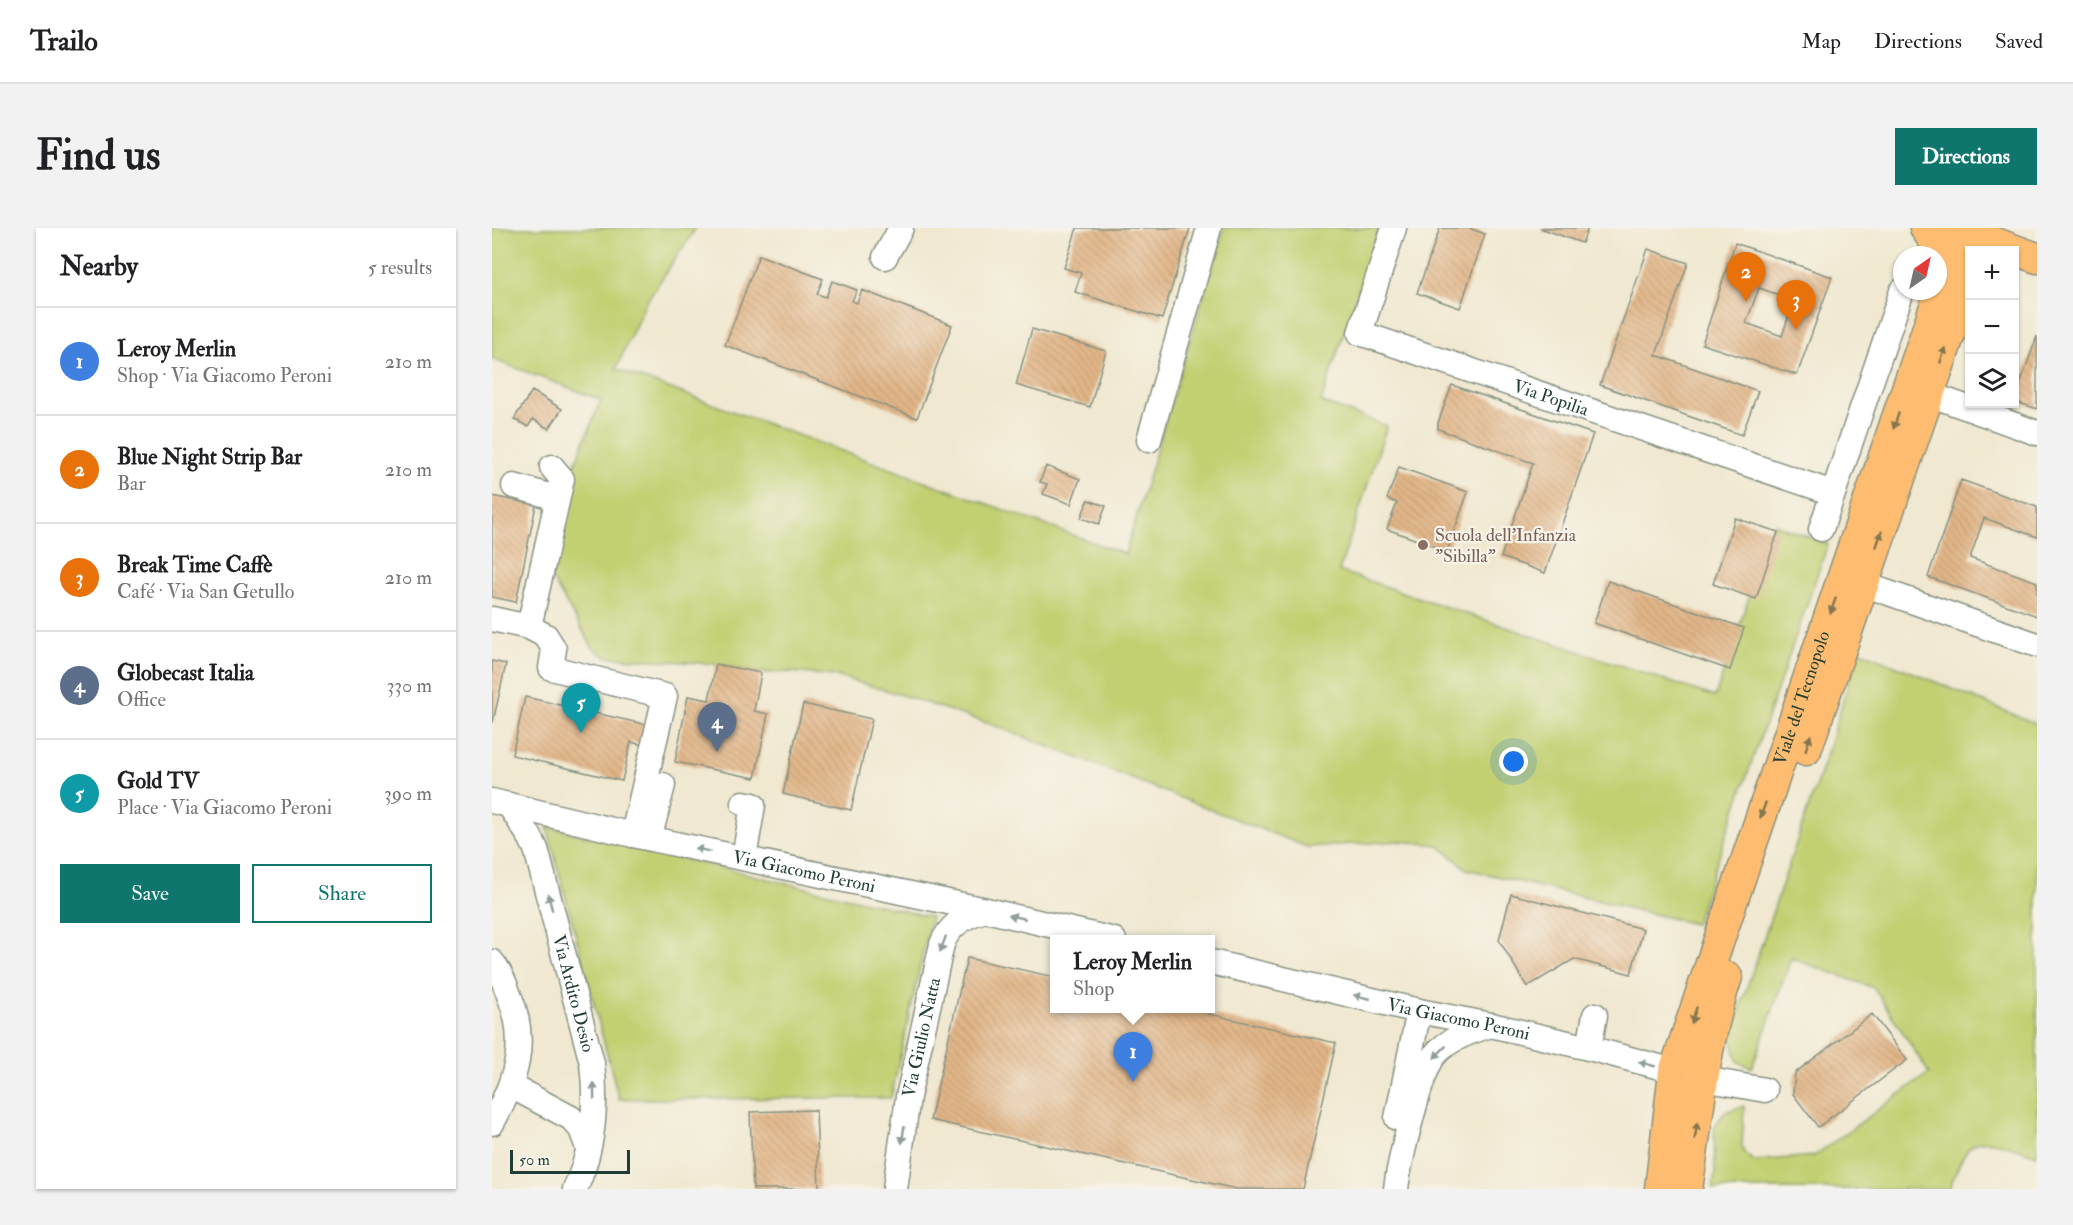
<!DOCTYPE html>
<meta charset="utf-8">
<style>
:root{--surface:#fff;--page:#f2f2f2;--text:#202124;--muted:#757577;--line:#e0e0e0;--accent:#0f766e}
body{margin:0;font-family:"IM FELL Double Pica",serif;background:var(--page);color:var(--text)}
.controls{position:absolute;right:18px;top:18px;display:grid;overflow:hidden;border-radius:0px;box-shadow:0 2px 4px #0004}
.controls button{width:54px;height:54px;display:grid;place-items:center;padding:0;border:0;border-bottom:2px solid var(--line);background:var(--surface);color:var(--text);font:30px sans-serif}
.compass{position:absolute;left:1401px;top:18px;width:54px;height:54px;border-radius:50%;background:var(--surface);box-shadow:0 2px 4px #0004;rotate:34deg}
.scale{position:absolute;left:18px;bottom:15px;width:120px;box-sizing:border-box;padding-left:6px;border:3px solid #1f3d34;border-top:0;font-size:16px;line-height:21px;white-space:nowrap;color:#1f3d34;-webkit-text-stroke:4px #f7f3e8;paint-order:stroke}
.you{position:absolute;left:1022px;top:534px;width:21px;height:21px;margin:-15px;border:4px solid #fff;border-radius:50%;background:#1a73e8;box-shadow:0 0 0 9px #1a73e833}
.badge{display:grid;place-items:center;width:39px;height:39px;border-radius:50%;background:var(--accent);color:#fff;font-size:20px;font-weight:700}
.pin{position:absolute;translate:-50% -50px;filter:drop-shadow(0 2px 3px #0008)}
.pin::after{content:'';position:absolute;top:32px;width:21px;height:18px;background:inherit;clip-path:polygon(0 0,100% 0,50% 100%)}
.popup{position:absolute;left:558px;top:707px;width:165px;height:78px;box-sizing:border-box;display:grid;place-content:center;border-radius:0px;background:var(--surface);filter:drop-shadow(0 2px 4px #0005);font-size:20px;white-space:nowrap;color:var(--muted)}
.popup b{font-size:22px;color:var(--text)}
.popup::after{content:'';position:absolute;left:50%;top:100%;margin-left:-12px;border:12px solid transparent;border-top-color:var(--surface)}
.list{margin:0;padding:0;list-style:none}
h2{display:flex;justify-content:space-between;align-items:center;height:78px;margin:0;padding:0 24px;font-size:26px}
h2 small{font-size:20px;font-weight:400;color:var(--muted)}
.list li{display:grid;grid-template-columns:39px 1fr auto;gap:18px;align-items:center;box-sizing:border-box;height:108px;padding:0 24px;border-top:2px solid var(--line)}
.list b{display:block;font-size:22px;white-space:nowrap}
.list p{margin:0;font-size:20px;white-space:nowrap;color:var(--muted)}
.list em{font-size:20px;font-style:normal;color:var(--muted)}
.actions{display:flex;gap:12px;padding:18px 24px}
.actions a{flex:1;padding:14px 0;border:2px solid var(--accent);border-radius:0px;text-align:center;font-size:21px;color:var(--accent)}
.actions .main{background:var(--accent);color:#fff}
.icon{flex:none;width:33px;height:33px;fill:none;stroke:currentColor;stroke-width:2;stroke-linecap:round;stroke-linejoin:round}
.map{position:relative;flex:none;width:1545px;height:961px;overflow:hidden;border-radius:0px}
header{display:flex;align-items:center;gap:36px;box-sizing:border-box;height:84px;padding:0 30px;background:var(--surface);border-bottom:2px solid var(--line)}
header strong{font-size:28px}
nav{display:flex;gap:33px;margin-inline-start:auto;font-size:21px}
.intro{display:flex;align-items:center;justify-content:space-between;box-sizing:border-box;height:144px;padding:0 36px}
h1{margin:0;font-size:42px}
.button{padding:15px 27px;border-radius:0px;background:var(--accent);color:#fff;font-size:21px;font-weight:700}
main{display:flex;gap:36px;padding:0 36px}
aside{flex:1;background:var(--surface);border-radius:0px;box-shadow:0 2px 4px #0004}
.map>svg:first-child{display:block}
.green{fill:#c2d072;stroke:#708653;stroke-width:1.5}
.building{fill:url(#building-back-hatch);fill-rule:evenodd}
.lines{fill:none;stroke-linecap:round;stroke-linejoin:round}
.minor-casing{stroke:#889282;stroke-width:27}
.major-casing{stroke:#889282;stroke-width:33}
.minor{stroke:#fff;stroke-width:24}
.major{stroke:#febc70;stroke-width:30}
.oneway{fill:#83764f}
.oneway2{fill:#8f9e9a}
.education-dot{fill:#8d6e63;stroke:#f7f3e8;stroke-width:2}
.labels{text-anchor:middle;stroke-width:4.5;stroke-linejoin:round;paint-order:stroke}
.street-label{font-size:18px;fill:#1f3d34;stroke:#f7f3e8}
.education-label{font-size:18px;fill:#785e54;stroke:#f7f3e8;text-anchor:start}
</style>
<header>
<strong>Trailo</strong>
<nav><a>Map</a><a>Directions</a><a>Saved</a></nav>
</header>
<div class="intro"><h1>Find us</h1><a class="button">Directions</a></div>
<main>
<aside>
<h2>Nearby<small>5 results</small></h2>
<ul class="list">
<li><span class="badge" style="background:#3f7fe0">1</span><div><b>Leroy Merlin</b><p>Shop · Via Giacomo Peroni</p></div><em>210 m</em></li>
<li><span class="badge" style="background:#e8710a">2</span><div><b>Blue Night Strip Bar</b><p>Bar</p></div><em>210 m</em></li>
<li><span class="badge" style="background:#e8710a">3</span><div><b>Break Time Caffè</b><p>Café · Via San Getullo</p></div><em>210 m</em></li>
<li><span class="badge" style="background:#5c6f8a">4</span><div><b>Globecast Italia</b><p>Office</p></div><em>330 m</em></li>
<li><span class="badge" style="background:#0f9aa8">5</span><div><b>Gold TV</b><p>Place · Via Giacomo Peroni</p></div><em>390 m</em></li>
</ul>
<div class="actions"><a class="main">Save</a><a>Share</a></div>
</aside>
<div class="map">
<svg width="1545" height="961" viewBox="0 0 1545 961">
<defs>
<pattern id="building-back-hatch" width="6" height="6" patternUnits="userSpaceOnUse" patternTransform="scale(1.5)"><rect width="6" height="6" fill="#e2b688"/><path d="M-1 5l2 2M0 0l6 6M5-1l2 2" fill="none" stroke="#c19d76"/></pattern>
</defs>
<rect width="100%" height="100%" fill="#f7f3e8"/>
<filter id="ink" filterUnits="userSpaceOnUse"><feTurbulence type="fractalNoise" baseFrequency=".0167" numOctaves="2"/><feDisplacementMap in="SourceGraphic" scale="12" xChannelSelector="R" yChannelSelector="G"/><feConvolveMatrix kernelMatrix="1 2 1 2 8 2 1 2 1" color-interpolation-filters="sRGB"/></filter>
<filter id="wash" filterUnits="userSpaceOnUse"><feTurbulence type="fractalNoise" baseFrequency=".008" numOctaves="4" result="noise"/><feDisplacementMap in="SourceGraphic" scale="24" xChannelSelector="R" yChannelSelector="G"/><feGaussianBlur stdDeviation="1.35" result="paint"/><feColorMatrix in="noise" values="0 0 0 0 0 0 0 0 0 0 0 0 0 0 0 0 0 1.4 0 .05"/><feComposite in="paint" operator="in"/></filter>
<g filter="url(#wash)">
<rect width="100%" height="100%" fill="#f0e8d0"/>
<!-- green -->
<path class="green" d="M0,0h204l-50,74 -30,67 509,185 99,-326h155l-58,174 66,24 -48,145 376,126 59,-173 54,20 -133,380 -228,-55 -29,-24 -38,-4 -93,6 -314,-122 -94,-31 -63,-18 -46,-4 -29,1 -45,-9 -109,-7 -14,-9 -44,-74 24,-105 28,-69 -109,-41z
M1366,422l179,74v431c-16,-5 -55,-22 -67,-8 -10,10 -15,29 -21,42h-237l3,-14 -1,-48 11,-15 19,-6 -2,42 3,6 9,7 60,-5 115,-83 -55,-85 -83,-30 -39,110 -14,-6 -8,-25 98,-287z
M55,599l384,90 -40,181 -272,1z"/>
<g id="blocks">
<!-- building -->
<path class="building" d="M585,0h113l-28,91 -87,-27 6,-19 -17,-5z
M948,0h29l16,6 -25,74 -43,-15z
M1048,0h48l-6,15z
M1243,15l97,34 -35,98 -95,-31zM1267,60l35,12 -12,36 -36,-13z
M1156,21l40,14 -32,92 102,36 -16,44 -142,-50z
M267,27l64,24 -6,15 9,3 6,-16 25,9 -5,11 5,2 5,-13 90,35 -35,93 -192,-73z
M540,101l74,22 -16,56 -74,-22z
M1545,108v73l-23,-8z
M960,157l141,49 -48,139 -44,-16 32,-94 -95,-34v-6z
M40,163l30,18 -13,20 -16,-10 -5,8 -14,-8z
M554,238l34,13 -9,25 -28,-10 4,-10 -7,-2z
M907,239l69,25 -21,59 -60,-22 10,-26 -10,-4z
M1469,252l76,27v30l-53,-19 -14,40 67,24v34l-109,-39z
M0,268l44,9 -20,97 -24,-5z
M596,272l18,6 -7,18 -18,-6z
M1243,290l43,14 -22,67 -43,-15z
M1116,353l136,47 -14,42 -136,-47z
M0,433l14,3 -13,58h-1z
M224,436l45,9 -7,38 14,3 -13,64 -80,-16 13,-66 21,4z
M33,469l123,28 -5,20 -12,-3 -9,39 -110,-26z
M311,476l69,15 -21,91 -68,-16z
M1019,666l132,35 -12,45 -57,-15 -47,28 -28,-47z
M475,730l88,19v31h156l-2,6 127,29 -33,146h-67l-306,-69z
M1380,786l35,46 -89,67 -25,-33 2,-21z
M324,882l3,79h-66l-3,-77z"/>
</g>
</g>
<g filter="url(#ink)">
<use href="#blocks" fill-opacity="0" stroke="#889282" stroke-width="1.5"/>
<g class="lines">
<defs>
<g id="minor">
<path id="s1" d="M902,0l-34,105 473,160"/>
<path d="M393,29l16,-29"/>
<path d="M1437,166l108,39"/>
<path d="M657,212l60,-212"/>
<path d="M22,258l43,12"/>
<path d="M1329,301l81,-238"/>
<path d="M1371,356l174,61"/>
<path d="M0,391l37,8 33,-148 -10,-12"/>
<path d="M37,399l17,9 8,13 -3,19 114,28 -32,139"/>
<path id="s2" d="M0,573l141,34 353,75 128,30"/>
<path d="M251,575l10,2 -9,53"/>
<path id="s3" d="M17,577l21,32 6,12 56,214c5,42 1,87 -17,126"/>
<path d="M158,608l13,-51"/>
<path d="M0,734c8,9 13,21 17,33 20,47 7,86 -17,128"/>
<path id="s4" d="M719,734l208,49 72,14 98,23 115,31 61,11"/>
<path d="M1097,820l6,-33"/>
<path d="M19,858l60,32 10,11 7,19"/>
<path d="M905,890l22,-107"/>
<path id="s5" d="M403,961l13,-92 34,-153c8,-20 24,-29 44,-34"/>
<path d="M904,961c3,-26 24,-115 38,-133 13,-17 38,-25 57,-31"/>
</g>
<g id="major">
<path d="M1433,0c15,19 18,35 17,58"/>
<path d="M1462,0l83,30"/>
<path d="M1314,522l158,-457 6,-38"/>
<path id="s6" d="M1168,961l14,-117 268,-786 32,-58"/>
<path d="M1195,961c11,-70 17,-144 40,-212"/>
</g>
</defs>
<!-- minor casing -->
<use href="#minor" class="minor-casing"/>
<!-- major casing -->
<use href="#major" class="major-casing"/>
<!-- minor -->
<use href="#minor" class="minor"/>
<!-- major -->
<use href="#major" class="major"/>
</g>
<!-- one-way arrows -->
<defs><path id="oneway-solid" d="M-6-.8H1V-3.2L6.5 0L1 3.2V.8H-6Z" transform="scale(1.5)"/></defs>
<g class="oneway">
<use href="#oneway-solid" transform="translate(1451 127) rotate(-71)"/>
<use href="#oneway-solid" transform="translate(1404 193) rotate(109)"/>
<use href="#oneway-solid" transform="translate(1387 311) rotate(-71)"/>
<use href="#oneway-solid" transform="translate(1341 378) rotate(109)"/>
<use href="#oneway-solid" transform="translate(1316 515) rotate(-71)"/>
<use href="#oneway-solid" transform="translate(1271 582) rotate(109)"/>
<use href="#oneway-solid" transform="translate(1202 787) rotate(109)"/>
<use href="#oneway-solid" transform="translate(1204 903) rotate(-81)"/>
</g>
<g class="oneway2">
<use href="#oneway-solid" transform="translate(211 622) rotate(-168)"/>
<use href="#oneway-solid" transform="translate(58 674) rotate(-105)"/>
<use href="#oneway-solid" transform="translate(525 689) rotate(-167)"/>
<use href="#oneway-solid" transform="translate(451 716) rotate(110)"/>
<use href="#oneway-solid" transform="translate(870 769) rotate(-167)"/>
<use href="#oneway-solid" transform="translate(948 824) rotate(135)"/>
<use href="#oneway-solid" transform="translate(1155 836) rotate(-164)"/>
<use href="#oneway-solid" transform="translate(102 863) rotate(-91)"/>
<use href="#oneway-solid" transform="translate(411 907) rotate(98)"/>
</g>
</g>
<!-- markers -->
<circle class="education-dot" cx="931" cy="317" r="6"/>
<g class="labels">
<!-- street labels -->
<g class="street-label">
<text dy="6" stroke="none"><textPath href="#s1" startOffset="312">Via Popilia</textPath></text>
<text dy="6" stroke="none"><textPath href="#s6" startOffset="513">Viale del Tecnopolo</textPath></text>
<text dy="6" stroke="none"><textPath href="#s2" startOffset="320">Via Giacomo Peroni</textPath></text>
<text dy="6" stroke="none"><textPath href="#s3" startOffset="201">Via Ardito Desio</textPath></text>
<text dy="6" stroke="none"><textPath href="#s4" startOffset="254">Via Giacomo Peroni</textPath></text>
<text dy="6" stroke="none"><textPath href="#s5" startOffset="154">Via Giulio Natta</textPath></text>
</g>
<!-- education labels -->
<g class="education-label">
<text x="943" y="313">Scuola dell'Infanzia<tspan x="943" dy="21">"Sibilla"</tspan></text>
</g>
</g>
</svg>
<div class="controls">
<button>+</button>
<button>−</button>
<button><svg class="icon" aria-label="layers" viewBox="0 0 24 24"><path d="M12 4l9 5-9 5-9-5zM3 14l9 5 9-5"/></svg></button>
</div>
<svg class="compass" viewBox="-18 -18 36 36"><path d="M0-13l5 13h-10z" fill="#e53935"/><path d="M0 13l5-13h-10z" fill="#757577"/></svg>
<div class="scale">50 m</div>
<div class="you"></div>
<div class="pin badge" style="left:641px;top:854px;background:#3f7fe0">1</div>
<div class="popup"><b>Leroy Merlin</b>Shop</div>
<div class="pin badge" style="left:1254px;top:74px;background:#e8710a">2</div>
<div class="pin badge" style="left:1304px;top:102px;background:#e8710a">3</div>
<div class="pin badge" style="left:225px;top:524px;background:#5c6f8a">4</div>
<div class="pin badge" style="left:89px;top:505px;background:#0f9aa8">5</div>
</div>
</main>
